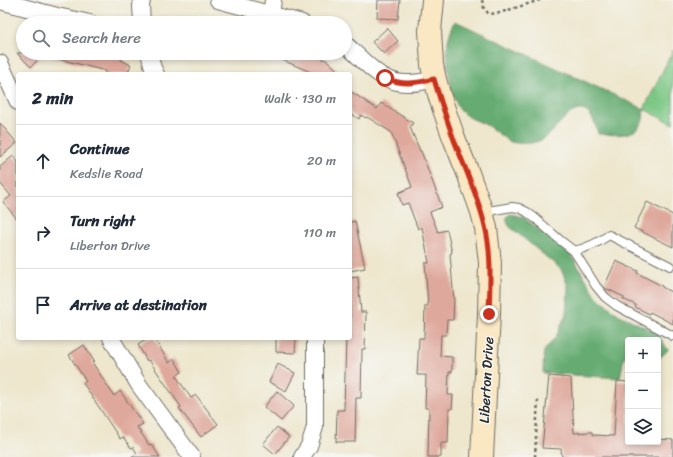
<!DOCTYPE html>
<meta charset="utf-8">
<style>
:root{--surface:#fff;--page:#f6f6f7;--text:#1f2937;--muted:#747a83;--line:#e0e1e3}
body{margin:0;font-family:Sriracha,sans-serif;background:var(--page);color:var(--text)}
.controls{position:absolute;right:12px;bottom:12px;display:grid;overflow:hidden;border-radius:4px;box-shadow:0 2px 6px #0003}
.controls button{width:36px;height:36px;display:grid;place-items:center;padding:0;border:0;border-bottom:1px solid var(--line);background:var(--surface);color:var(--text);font:20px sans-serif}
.stop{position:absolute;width:12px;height:12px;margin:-9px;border:3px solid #c8321e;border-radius:50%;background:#fff}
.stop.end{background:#c8321e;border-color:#fff;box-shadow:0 1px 4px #0008}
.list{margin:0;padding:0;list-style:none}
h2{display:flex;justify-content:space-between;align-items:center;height:52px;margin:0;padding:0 16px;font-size:17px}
h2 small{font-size:13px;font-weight:400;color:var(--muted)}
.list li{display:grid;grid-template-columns:26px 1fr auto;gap:12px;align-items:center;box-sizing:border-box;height:72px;padding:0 16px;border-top:1px solid var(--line)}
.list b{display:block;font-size:15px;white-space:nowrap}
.list p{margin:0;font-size:13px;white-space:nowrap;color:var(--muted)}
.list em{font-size:13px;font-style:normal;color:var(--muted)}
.icon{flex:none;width:22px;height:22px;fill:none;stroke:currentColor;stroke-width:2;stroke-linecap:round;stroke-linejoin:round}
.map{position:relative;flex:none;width:673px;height:457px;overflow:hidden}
.search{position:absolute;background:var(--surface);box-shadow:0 2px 6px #0003;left:16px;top:16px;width:336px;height:44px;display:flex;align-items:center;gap:10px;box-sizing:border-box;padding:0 14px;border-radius:22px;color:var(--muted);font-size:15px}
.panel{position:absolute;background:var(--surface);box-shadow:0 2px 6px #0003;left:16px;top:72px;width:336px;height:268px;border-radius:4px}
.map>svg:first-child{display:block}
.green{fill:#7dc785;stroke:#547958}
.forest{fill:#66ac72;stroke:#486c4e}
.building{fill:#dfa89c}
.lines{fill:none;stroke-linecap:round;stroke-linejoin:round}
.lane-casing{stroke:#6f6d64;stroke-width:10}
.street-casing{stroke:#6f6d64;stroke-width:18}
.secondary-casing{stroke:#6f6d64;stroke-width:24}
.path{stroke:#6f6d64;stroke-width:2.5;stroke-dasharray:3 3;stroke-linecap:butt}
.lane{stroke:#fff;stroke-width:8}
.street{stroke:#fff;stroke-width:16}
.secondary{stroke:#fae7c3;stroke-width:22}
.route{stroke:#c8321e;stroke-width:5}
.labels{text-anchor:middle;stroke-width:3;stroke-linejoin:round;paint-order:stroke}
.street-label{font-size:14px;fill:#2b2b2b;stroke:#f6f6f2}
</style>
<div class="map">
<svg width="673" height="457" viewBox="0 0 673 457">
<rect width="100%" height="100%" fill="#f6f6f2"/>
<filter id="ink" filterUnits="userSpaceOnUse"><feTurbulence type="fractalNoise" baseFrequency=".025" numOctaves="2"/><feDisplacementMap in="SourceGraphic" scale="8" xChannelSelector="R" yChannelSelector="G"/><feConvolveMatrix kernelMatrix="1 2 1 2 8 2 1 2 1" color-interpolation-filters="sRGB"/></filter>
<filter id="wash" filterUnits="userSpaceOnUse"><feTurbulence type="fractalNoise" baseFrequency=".012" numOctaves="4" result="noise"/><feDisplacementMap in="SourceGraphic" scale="16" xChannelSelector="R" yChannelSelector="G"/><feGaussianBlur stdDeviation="0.9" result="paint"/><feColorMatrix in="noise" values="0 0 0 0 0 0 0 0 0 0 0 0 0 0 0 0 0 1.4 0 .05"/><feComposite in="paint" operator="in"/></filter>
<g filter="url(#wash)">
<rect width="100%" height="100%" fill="#eee7ce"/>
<!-- green -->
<path class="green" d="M673,50v74l-29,-15z"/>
<!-- forest -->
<path class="forest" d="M455,21l189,88c-1,3 0,7 -1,10 -5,20 -30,15 -45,15 -2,-9 -7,-25 -19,-24 -16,2 -25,26 -40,31 -9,3 -19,3 -28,1 -7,-3 -14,-10 -20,-14 -9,-7 -24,-9 -31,-18 -10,-14 -15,-53 -12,-69 1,-7 4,-13 7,-20z
M510,214l13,3 48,38 26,42 21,17 39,19 11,17 -10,10v-20h-30v17h-4l-4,21 -77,-5 1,-22 12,-14 10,-23 2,-28 -7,-17 -52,-43 -3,-7z"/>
<g id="blocks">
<!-- building -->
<path class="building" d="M378,0h22l-2,19 -21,-1z
M387,28l11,13 -14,13 -12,-12z
M17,53h27l-13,14z
M51,53h64l8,3 -2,4 10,5 -4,9h-23l2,-3 -55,-14z
M266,53h43l19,8 13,13h-26z
M350,91l27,18 4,-6 32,20 -3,4 10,24h1l21,56 -12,5 8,20 9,-2 5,23 -2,1 4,47 -1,19h-6l-1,15h-5l-1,21 12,1v15h-3l-1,23h5l-1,14h-3l-1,34h-7v14h-13l1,-49h-4l1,-33h-9l2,-37h5l1,-32h3l-3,-43h4l-7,-36 -4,2 -10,-26 -6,2 -4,-12 14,-6 -21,-55 -24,-15 -1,1 -5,-3 -2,4 -9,-6z
M0,123l17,20 -17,14z
M13,156l5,6v58l-15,-18 8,-6 -11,-13v-16z
M647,202l26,13v32l-39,-19z
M355,221l10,47 -15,3v-49z
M616,261l22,10 -1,2 25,13v1l11,6v31l-23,-12 -1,2 -14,-7 1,-2 -13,-6 1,-2 -19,-9 -1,-1z
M358,277l3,35h5l-1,37h-3l-1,49h-5l-1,44h-19l1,-32h7l2,-72h4v-60z
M149,338h5l15,25 5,-4 8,13 -6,4 15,22 5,-3 22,29 -17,13 -22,-29 2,-1 -32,-47 -2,1 -9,-16z
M276,338h20l-1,15 -19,-1z
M84,345l10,16 -2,1 22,34 6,-5 23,33 -6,3 12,18 2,-1 9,13h-29l6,-4 -4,-6 -2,1 -8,-11 -3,2 -37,-56 3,-2 -17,-26z
M278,364l17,9 -9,18 -17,-9z
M549,376l22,2 3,55 18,-1 1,3 21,1 3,-55 11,1v60h30v-3l15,1v17h-111l-1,-8 -19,-1z
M277,391l17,15 -13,15 -17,-14z
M277,427l12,10 -14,17 -12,-10z"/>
</g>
</g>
<g filter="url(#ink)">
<use href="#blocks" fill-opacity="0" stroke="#6f6d64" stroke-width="1"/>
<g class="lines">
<defs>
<path id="lane" d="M482,212l30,-5 7,1 8,4 9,7 25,22 13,10 22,35 9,11 12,9 56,30
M574,251c13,-3 24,-8 35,-16l61,31"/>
<path id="street" d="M142,0l-1,6 1,17
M218,0l84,23
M0,1l57,15 33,7
M271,15l2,-15
M345,44c19,16 36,41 65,39 8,0 16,-2 25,-4
M149,53l4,15 3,6
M0,63l18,39
M111,338l28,47 53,72
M302,457l7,-11 6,-19v-89"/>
<path id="secondary" d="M433,0l-3,31 2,34 3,14 5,19 14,40 14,35 14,39 4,16 4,35 -1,51 -7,143"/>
</defs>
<!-- lane casing -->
<use href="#lane" class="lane-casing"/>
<!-- street casing -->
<use href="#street" class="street-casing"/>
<!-- secondary casing -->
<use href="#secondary" class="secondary-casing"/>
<!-- path -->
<path class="path" d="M482,0l2,8 4,5 8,1 44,-14
M535,457l3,-59"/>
<!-- lane -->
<use href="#lane" class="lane"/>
<!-- street -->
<use href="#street" class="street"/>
<!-- secondary -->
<use href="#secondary" class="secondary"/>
</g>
</g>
<g class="lines" filter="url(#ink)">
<!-- route -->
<path class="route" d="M385,78c19,8 30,5 49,1 6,21 13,41 20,61 11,28 24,56 31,86 7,28 5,58 4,88"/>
</g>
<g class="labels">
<!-- street labels -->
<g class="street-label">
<text transform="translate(486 380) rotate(-87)" y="5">Liberton Drive</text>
</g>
</g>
</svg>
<div class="controls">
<button>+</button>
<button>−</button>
<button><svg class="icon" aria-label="layers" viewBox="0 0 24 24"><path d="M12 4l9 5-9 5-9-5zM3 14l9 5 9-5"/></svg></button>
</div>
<div class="stop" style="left:385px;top:78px"></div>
<div class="stop end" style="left:489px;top:314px"></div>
<div class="search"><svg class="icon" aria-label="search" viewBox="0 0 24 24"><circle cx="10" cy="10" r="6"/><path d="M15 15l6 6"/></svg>Search here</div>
<section class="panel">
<h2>2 min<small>Walk · 130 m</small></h2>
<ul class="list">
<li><svg class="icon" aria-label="ahead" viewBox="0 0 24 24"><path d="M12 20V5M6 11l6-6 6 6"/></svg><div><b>Continue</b><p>Kedslie Road</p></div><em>20 m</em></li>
<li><svg class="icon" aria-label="right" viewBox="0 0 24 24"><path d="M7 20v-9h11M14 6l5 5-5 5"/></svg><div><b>Turn right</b><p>Liberton Drive</p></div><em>110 m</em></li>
<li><svg class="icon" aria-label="arrive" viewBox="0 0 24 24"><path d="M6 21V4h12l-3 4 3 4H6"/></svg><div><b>Arrive at destination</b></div></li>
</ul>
</section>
</div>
